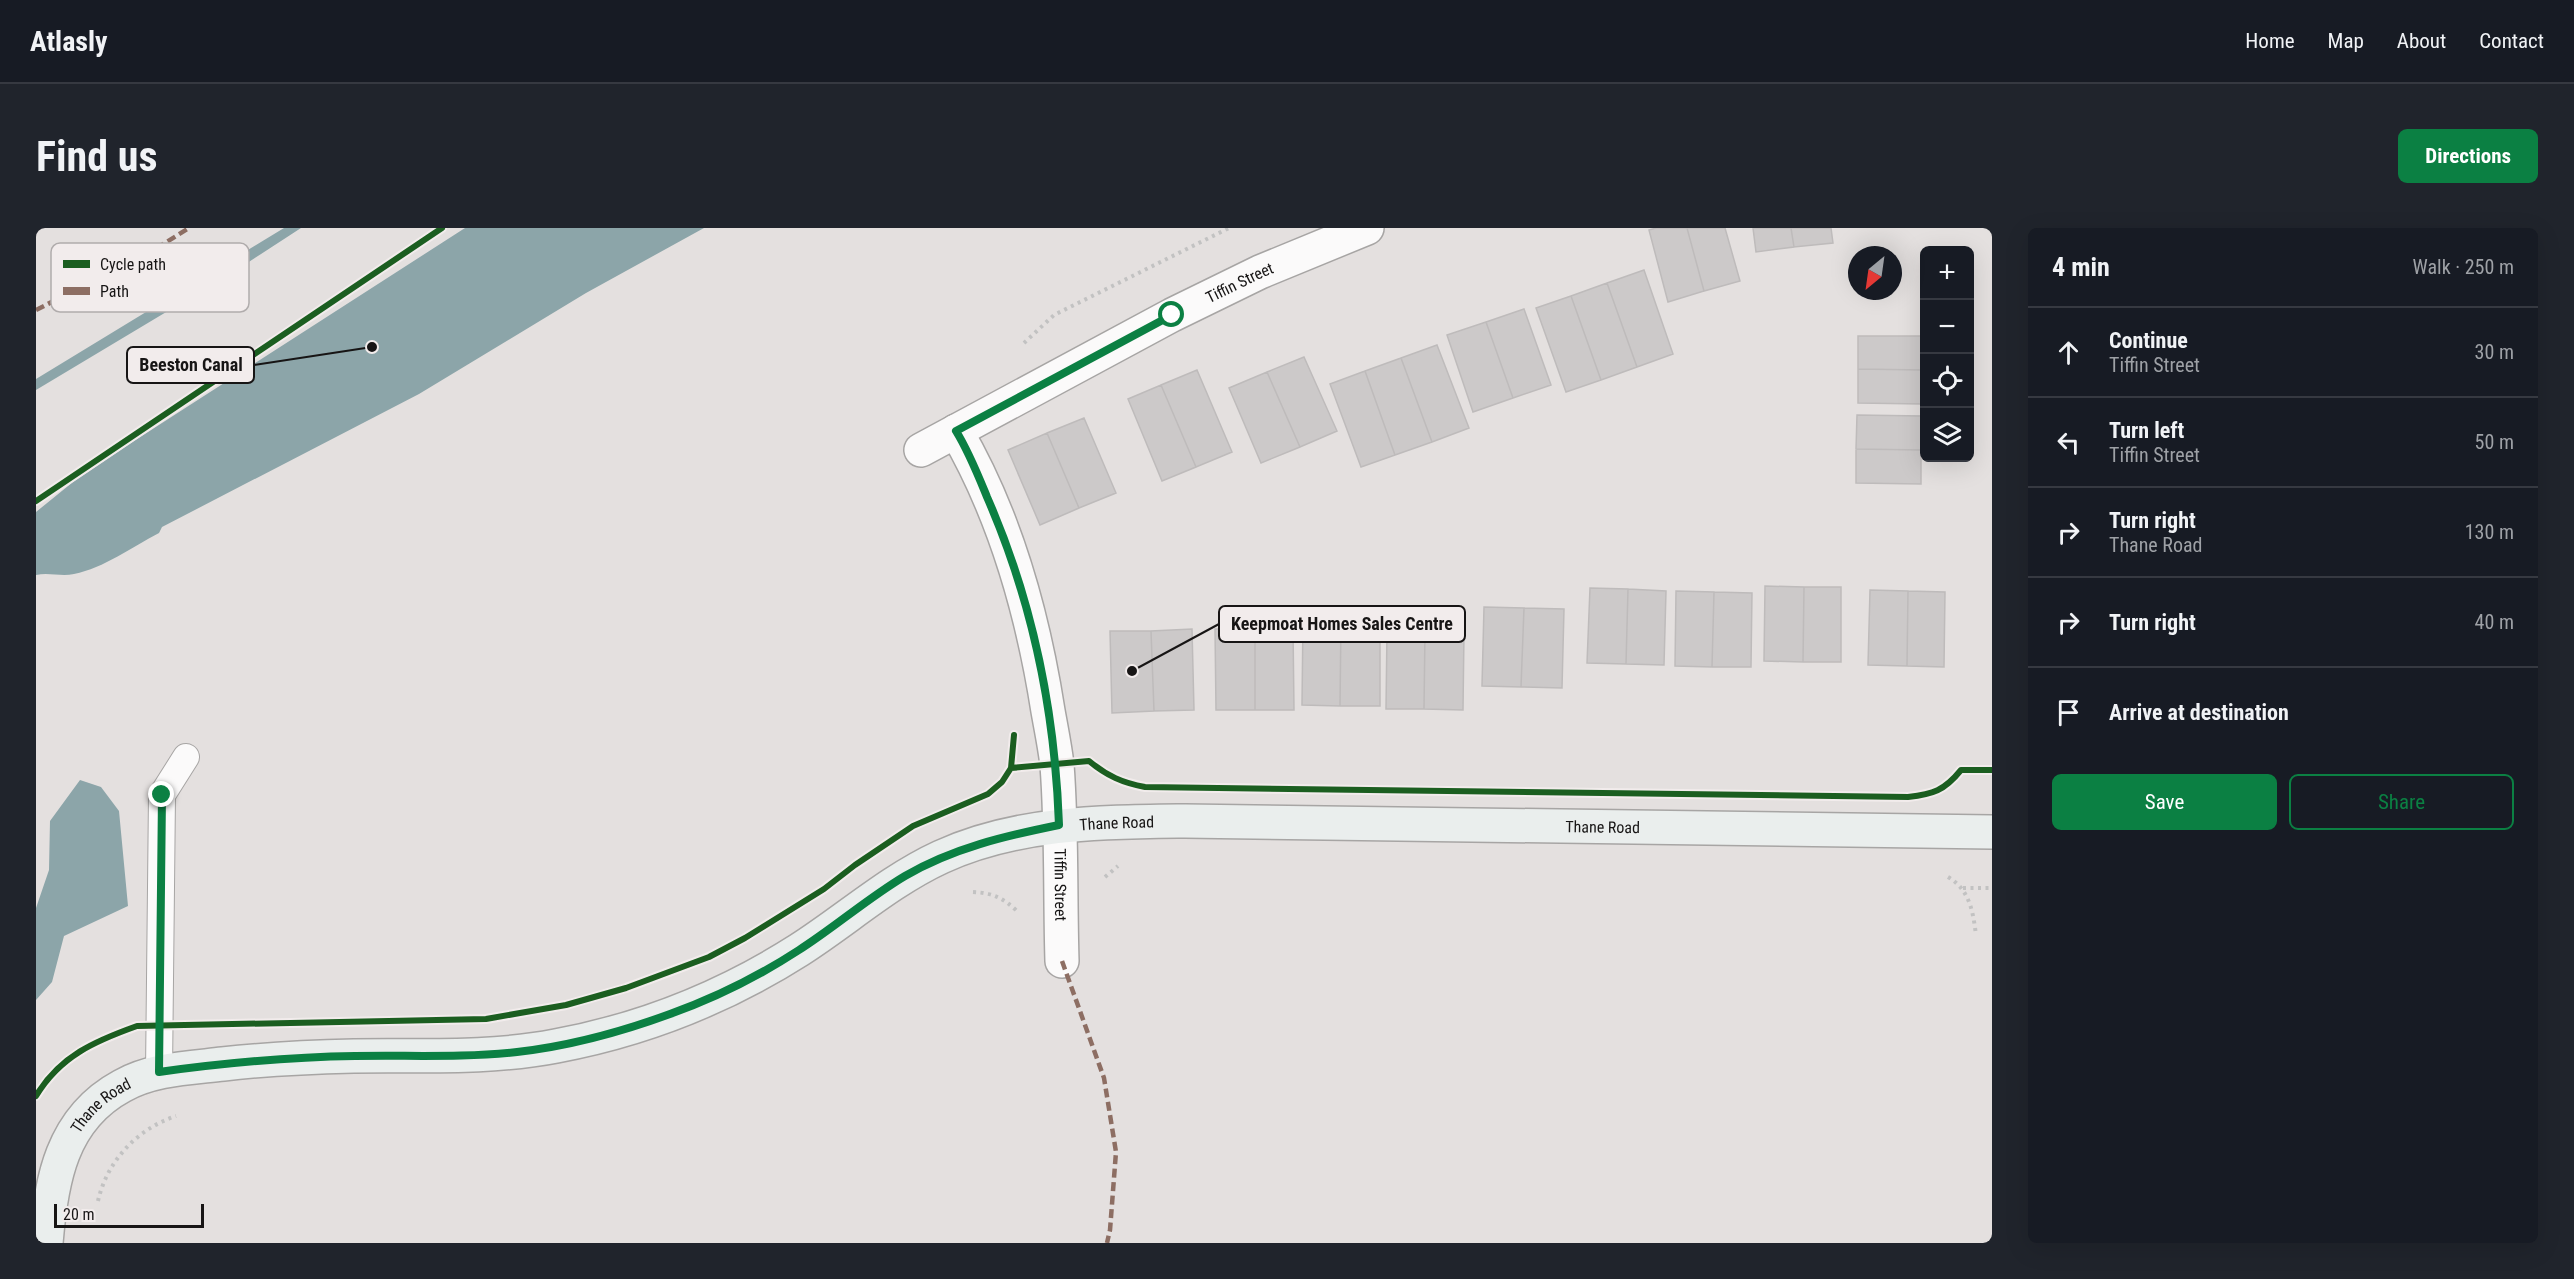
<!DOCTYPE html>
<meta charset="utf-8">
<style>
:root{--surface:#171b24;--page:#20242c;--text:#f1f3f6;--muted:#9ea1a6;--line:#363941;--accent:#0b8043}
body{margin:0;font-family:"Roboto Condensed",sans-serif;background:var(--page);color:var(--text)}
.controls{position:absolute;right:18px;top:18px;display:grid;overflow:hidden;border-radius:9px;box-shadow:0 6px 24px #0002}
.controls button{width:54px;height:54px;display:grid;place-items:center;padding:0;border:0;border-bottom:2px solid var(--line);background:var(--surface);color:var(--text);font:30px sans-serif}
.compass{position:absolute;left:1812px;top:18px;width:54px;height:54px;border-radius:50%;background:var(--surface);box-shadow:0 6px 24px #0002;rotate:209deg}
.scale{position:absolute;left:18px;bottom:15px;width:150px;box-sizing:border-box;padding-left:6px;border:3px solid #171515;border-top:0;font-size:16px;line-height:21px;white-space:nowrap;color:#171515;-webkit-text-stroke:4px #f2ecec;paint-order:stroke}
.stop{position:absolute;width:18px;height:18px;margin:-14px;border:4px solid #0b8043;border-radius:50%;background:#fff}
.stop.end{background:#0b8043;border-color:#fff;box-shadow:0 2px 6px #0008}
.list{margin:0;padding:0;list-style:none}
h2{display:flex;justify-content:space-between;align-items:center;height:78px;margin:0;padding:0 24px;font-size:26px}
h2 small{font-size:20px;font-weight:400;color:var(--muted)}
.list li{display:grid;grid-template-columns:39px 1fr auto;gap:18px;align-items:center;box-sizing:border-box;height:90px;padding:0 24px;border-top:2px solid var(--line)}
.list b{display:block;font-size:22px;white-space:nowrap}
.list p{margin:0;font-size:20px;white-space:nowrap;color:var(--muted)}
.list em{font-size:20px;font-style:normal;color:var(--muted)}
.actions{display:flex;gap:12px;padding:18px 24px}
.actions a{flex:1;padding:14px 0;border:2px solid var(--accent);border-radius:9px;text-align:center;font-size:21px;color:var(--accent)}
.actions .main{background:var(--accent);color:#fff}
.icon{flex:none;width:33px;height:33px;fill:none;stroke:currentColor;stroke-width:2;stroke-linecap:round;stroke-linejoin:round}
.map{position:relative;flex:none;width:1956px;height:1015px;overflow:hidden;border-radius:9px}
header{display:flex;align-items:center;gap:36px;box-sizing:border-box;height:84px;padding:0 30px;background:var(--surface);border-bottom:2px solid var(--line)}
header strong{font-size:28px}
nav{display:flex;gap:33px;margin-inline-start:auto;font-size:21px}
.intro{display:flex;align-items:center;justify-content:space-between;box-sizing:border-box;height:144px;padding:0 36px}
h1{margin:0;font-size:42px}
.button{padding:15px 27px;border-radius:9px;background:var(--accent);color:#fff;font-size:21px;font-weight:700}
main{display:flex;gap:36px;padding:0 36px}
aside{flex:1;background:var(--surface);border-radius:9px;box-shadow:0 6px 24px #0002}
.map>svg:first-child{display:block}
.water{fill:#8ca5a9}
.building{fill:#ccc9c9;stroke:#bebbbb;stroke-width:1.5}
.lines{fill:none;stroke-linecap:round;stroke-linejoin:round}
.lane-casing{stroke:#a7a5a4;stroke-width:28}
.street-casing{stroke:#a7a5a4;stroke-width:36}
.secondary-casing{stroke:#a7a5a4;stroke-width:36}
.path{stroke:#c2c2c2;stroke-width:4;stroke-dasharray:3 4.5;stroke-linecap:butt}
.lane{stroke:#fbfafa;stroke-width:26}
.street{stroke:#fbfafa;stroke-width:33}
.secondary{stroke:#eaeeed;stroke-width:33}
.quiet{stroke:#8d6e63;stroke-width:4.5;stroke-dasharray:9 4.5;stroke-linecap:butt}
.cycleway-casing{stroke:#f2ecec;stroke-width:10}
.cycleway{stroke:#1b5e20;stroke-width:6}
.route{stroke:#0b8043;stroke-width:8}
.labels{text-anchor:middle;stroke-width:4.5;stroke-linejoin:round;paint-order:stroke}
.street-label{font-size:16px;fill:#171515;stroke:#f2ecec}
.key{fill:#f2ecec;stroke:#b0acac;stroke-width:1.5}
.key-label{font-size:16px;fill:#171515}
.leader{fill:none;stroke:#171515;stroke-width:2}
.callout-dot{fill:#171515;stroke:#f2ecec;stroke-width:2}
.callout{fill:#f2ecec;stroke:#171515;stroke-width:2}
.callout-label{font-size:18px;text-anchor:middle;font-weight:bold;fill:#171515}
</style>
<header>
<strong>Atlasly</strong>
<nav><a>Home</a><a>Map</a><a>About</a><a>Contact</a></nav>
</header>
<div class="intro"><h1>Find us</h1><a class="button">Directions</a></div>
<main>
<div class="map">
<svg width="1956" height="1015" viewBox="0 0 1956 1015">
<rect width="100%" height="100%" fill="#e4e0df"/>
<!-- water -->
<path class="water" d="M248,0h17l-63,41 -202,121v-11z
M429,0h239l-118,65 -167,101 -257,133 -3,6c-27,14 -55,35 -85,41 -13,3 -25,-2 -38,1v-63l37,-30 61,-41z
M44,552l21,7 18,24 9,95 -64,30 -12,46 -16,18v-92l13,-38 1,-49z"/>
<!-- building -->
<path class="building" d="M1620,0h31l17,63 -36,11 -19,-72z
M1651,0h38l15,53 -36,10z
M1717,0h38l3,19 -38,5z
M1755,0h40l2,15 -39,4z
M1608,42l29,84 -36,13 -30,-84z
M1571,55l30,84 -36,13 -30,-84z
M1535,68l30,84 -35,12 -30,-84z
M1488,81l27,76 -38,13 -27,-76z
M1450,94l27,76 -40,14 -26,-77z
M1822,108h65l-1,34 -64,-1z
M1401,117l32,83 -37,14 -31,-84z
M1268,129l33,74 -37,16 -33,-75z
M1365,130l31,84 -37,13 -30,-84z
M1822,141l64,1v34l-64,-1z
M1161,142l35,82 -36,15 -35,-82z
M1329,143l30,84 -34,12 -31,-83z
M1231,144l33,75 -39,16 -32,-75z
M1125,157l35,82 -34,14 -34,-82z
M1821,187l65,1 -1,34 -65,-1z
M1048,190l32,75 -37,15 -32,-75z
M1011,205l32,75 -39,17 -32,-75z
M1820,221l65,1v34l-65,-1z
M1729,358l39,1 -1,75 -39,-1z
M1768,359h37v75h-38z
M1554,360l38,1 -2,75 -39,-1z
M1592,361l38,2 -2,74 -38,-1z
M1834,362l38,1 -1,75 -39,-1z
M1640,363l38,1 -2,75 -37,-1z
M1872,363l37,1 -1,75 -37,-1z
M1678,364l38,1 -1,74h-39z
M1448,379l40,1 -3,79 -39,-1z
M1488,380l40,1 -2,79 -41,-1z
M1267,391h38l-1,87 -38,-1z
M1305,391l39,1v86h-40z
M1257,400l1,82h-39v-81z
M1156,401l2,81 -40,1 -3,-80z
M1179,401h40v81h-39z
M1074,403h41l3,80 -42,2z
M1351,404h38l-1,77h-38z
M1389,404h39l-1,78 -39,-1z"/>
<g class="lines">
<defs>
<path id="lane" d="M123,844l3,-277 24,-38"/>
<g id="street">
<path id="s1" d="M920,203c49,84 77,184 92,280 3,17 7,36 9,54 5,64 3,131 5,196"/>
<path id="s2" d="M885,222l251,-135 88,-43 107,-44"/>
</g>
<g id="secondary">
<path id="s3" d="M10,1015c5,-62 15,-124 76,-157 30,-17 67,-18 101,-22 44,-5 87,-7 131,-8 68,-1 135,3 202,-10 86,-16 169,-49 243,-96 47,-30 90,-69 142,-93 76,-35 161,-35 244,-36l807,11"/>
</g>
</defs>
<!-- lane casing -->
<use href="#lane" class="lane-casing"/>
<!-- street casing -->
<use href="#street" class="street-casing"/>
<!-- secondary casing -->
<use href="#secondary" class="secondary-casing"/>
<!-- path -->
<path class="path" d="M988,115l30,-28 175,-87
M1069,649l13,-11
M1912,649c22,13 25,35 28,58
M1927,660h29
M937,664c20,1 30,6 44,19
M62,973c9,-40 39,-72 78,-85"/>
<!-- lane -->
<use href="#lane" class="lane"/>
<!-- street -->
<use href="#street" class="street"/>
<!-- secondary -->
<use href="#secondary" class="secondary"/>
<!-- quiet -->
<path class="quiet" d="M0,82l116,-59 37,-23
M1026,733l42,117 12,74 -6,78 -3,13"/>
<defs>
<path id="cycleway" d="M0,273l406,-273
M975,540l78,-7c18,15 34,22 56,26l763,10c25,-3 36,-6 53,-27h31
M0,868c24,-40 59,-55 101,-70l349,-7 80,-14 60,-17 83,-31 36,-19 79,-49 31,-24 58,-39 75,-32 14,-12 9,-14 3,-33"/>
</defs>
<!-- cycleway casing -->
<use href="#cycleway" class="cycleway-casing"/>
<!-- cycleway -->
<use href="#cycleway" class="cycleway"/>
</g>
<g class="lines">
<!-- route -->
<path class="route" d="M126,567l-3,277c65,-9 130,-15 196,-16 54,-1 108,2 162,-4 53,-6 104,-20 153,-38 45,-16 89,-38 129,-64 36,-23 69,-52 106,-74 48,-28 100,-40 154,-51 -4,-114 -26,-223 -72,-328 -9,-22 -18,-45 -31,-66l216,-116"/>
</g>
<g class="labels">
<!-- street labels -->
<g class="street-label">
<text dy="6" stroke="none"><textPath href="#s2" startOffset="360">Tiffin Street</textPath></text>
<text dy="6" stroke="none"><textPath href="#s3" startOffset="1234">Thane Road</textPath></text>
<text dy="6" stroke="none"><textPath href="#s3" startOffset="1720">Thane Road</textPath></text>
<text dy="6" stroke="none"><textPath href="#s1" startOffset="471">Tiffin Street</textPath></text>
<text dy="6" stroke="none"><textPath href="#s3" startOffset="154">Thane Road</textPath></text>
</g>
</g>
<!-- legend -->
<rect x="15" y="15" width="198" height="69" rx="9" class="key"/>
<rect x="27" y="32" width="27" height="8" fill="#1b5e20"/>
<rect x="27" y="59" width="27" height="8" fill="#8d6e63"/>
<g class="key-label">
<text x="64" y="42">Cycle path</text>
<text x="64" y="69">Path</text>
</g>
<!-- callouts -->
<path class="leader" d="M336 119L218 137M1096 443L1183 396"/>
<g class="callout-dot">
<circle cx="336" cy="119" r="6"/>
<circle cx="1096" cy="443" r="6"/>
</g>
<g class="callout">
<rect x="91" y="119" width="127" height="36" rx="6"/>
<rect x="1183" y="378" width="246" height="36" rx="6"/>
</g>
<g class="callout-label">
<text x="155" y="143">Beeston Canal</text>
<text x="1306" y="402">Keepmoat Homes Sales Centre</text>
</g>
</svg>
<div class="controls">
<button>+</button>
<button>−</button>
<button><svg class="icon" aria-label="locate" viewBox="0 0 24 24"><circle cx="12" cy="12" r="6"/><path d="M12 2v4M12 18v4M2 12h4M18 12h4"/></svg></button>
<button><svg class="icon" aria-label="layers" viewBox="0 0 24 24"><path d="M12 4l9 5-9 5-9-5zM3 14l9 5 9-5"/></svg></button>
</div>
<svg class="compass" viewBox="-18 -18 36 36"><path d="M0-13l5 13h-10z" fill="#e53935"/><path d="M0 13l5-13h-10z" fill="#9ea1a6"/></svg>
<div class="scale">20 m</div>
<div class="stop" style="left:1136px;top:87px"></div>
<div class="stop end" style="left:126px;top:567px"></div>
</div>
<aside>
<h2>4 min<small>Walk · 250 m</small></h2>
<ul class="list">
<li><svg class="icon" aria-label="ahead" viewBox="0 0 24 24"><path d="M12 20V5M6 11l6-6 6 6"/></svg><div><b>Continue</b><p>Tiffin Street</p></div><em>30 m</em></li>
<li><svg class="icon" aria-label="left" viewBox="0 0 24 24"><path d="M17 20v-9H6M10 6l-5 5 5 5"/></svg><div><b>Turn left</b><p>Tiffin Street</p></div><em>50 m</em></li>
<li><svg class="icon" aria-label="right" viewBox="0 0 24 24"><path d="M7 20v-9h11M14 6l5 5-5 5"/></svg><div><b>Turn right</b><p>Thane Road</p></div><em>130 m</em></li>
<li><svg class="icon" aria-label="right" viewBox="0 0 24 24"><path d="M7 20v-9h11M14 6l5 5-5 5"/></svg><div><b>Turn right</b></div><em>40 m</em></li>
<li><svg class="icon" aria-label="arrive" viewBox="0 0 24 24"><path d="M6 21V4h12l-3 4 3 4H6"/></svg><div><b>Arrive at destination</b></div></li>
</ul>
<div class="actions"><a class="main">Save</a><a>Share</a></div>
</aside>
</main>
